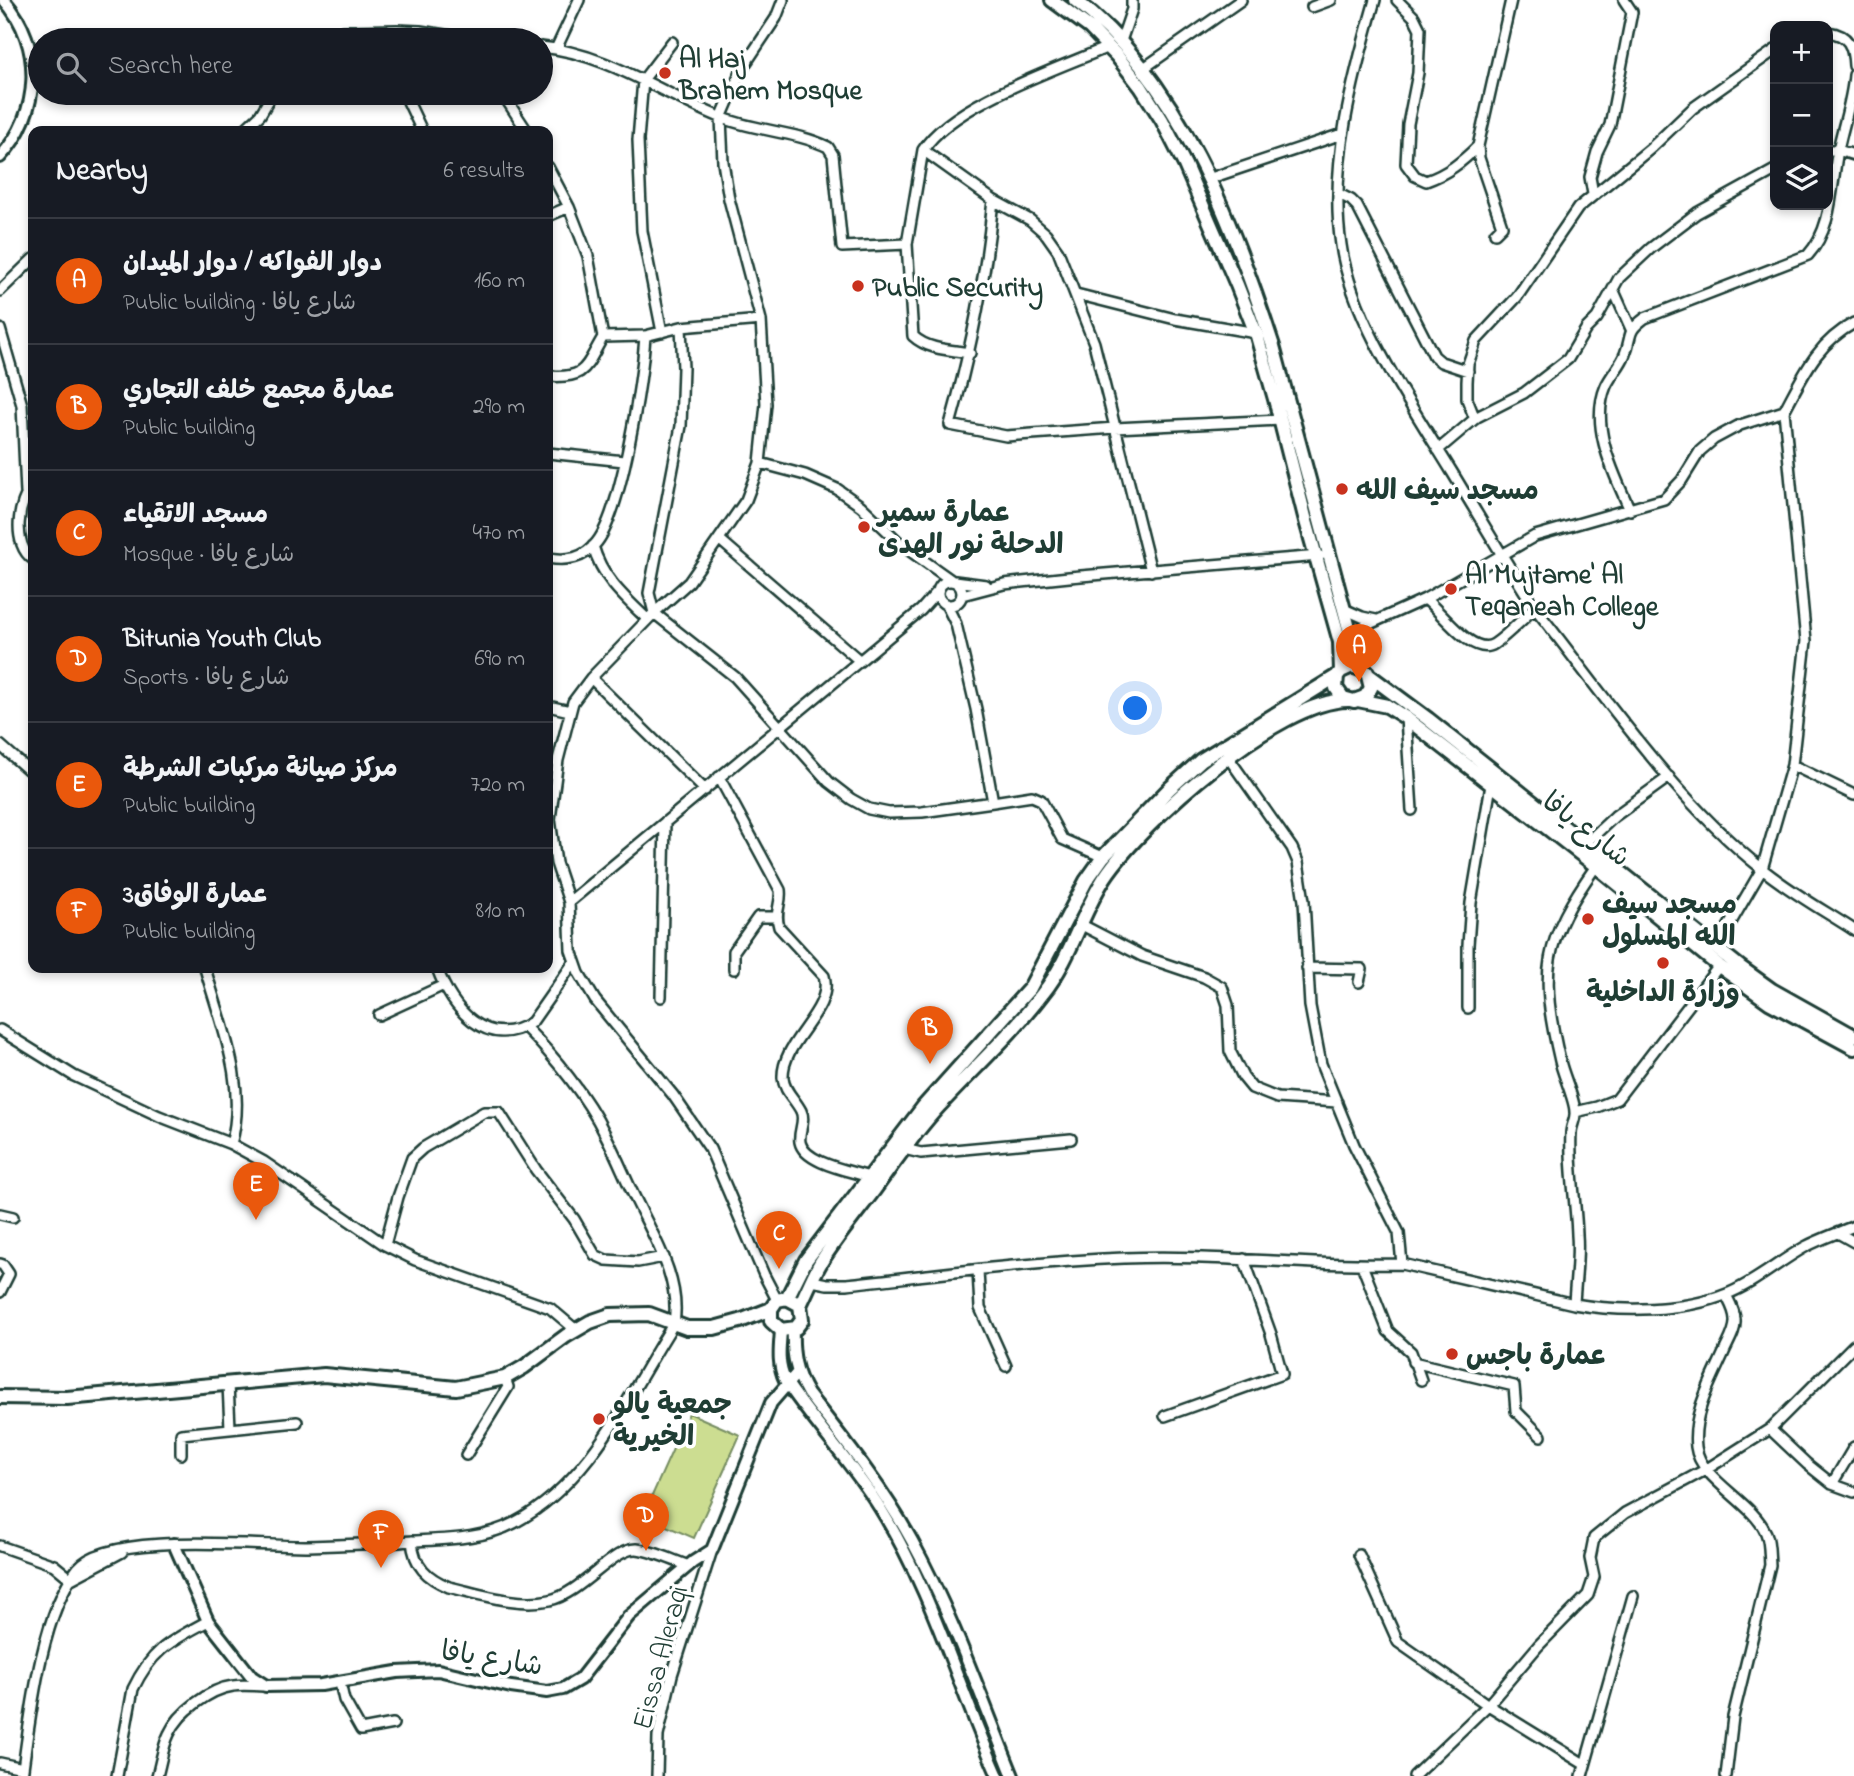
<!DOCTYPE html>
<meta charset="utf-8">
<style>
:root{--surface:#171b24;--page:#242831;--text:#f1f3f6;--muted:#9ea1a6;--line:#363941;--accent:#ea580c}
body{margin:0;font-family:"Indie Flower","Playpen Sans Arabic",sans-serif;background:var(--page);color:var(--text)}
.controls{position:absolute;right:21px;top:21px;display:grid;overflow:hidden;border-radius:14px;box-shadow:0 4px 10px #0003}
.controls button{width:63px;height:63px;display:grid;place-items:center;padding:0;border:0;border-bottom:2px solid var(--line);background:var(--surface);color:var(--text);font:35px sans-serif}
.you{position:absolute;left:1136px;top:709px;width:24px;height:24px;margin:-18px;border:5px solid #fff;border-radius:50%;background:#1a73e8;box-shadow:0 0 0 10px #1a73e833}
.badge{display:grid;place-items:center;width:46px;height:46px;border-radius:50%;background:var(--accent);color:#fff;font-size:23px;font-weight:700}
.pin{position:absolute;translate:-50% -58px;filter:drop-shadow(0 2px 4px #0008)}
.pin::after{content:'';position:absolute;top:37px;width:24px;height:21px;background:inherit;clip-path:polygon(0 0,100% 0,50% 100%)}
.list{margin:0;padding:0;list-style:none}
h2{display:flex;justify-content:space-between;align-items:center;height:91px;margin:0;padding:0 28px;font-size:30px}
h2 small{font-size:23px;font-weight:400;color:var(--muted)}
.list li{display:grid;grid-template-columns:46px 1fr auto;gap:21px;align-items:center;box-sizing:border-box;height:126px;padding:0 28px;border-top:2px solid var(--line)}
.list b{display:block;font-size:26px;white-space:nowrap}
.list p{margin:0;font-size:23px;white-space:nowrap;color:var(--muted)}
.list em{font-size:23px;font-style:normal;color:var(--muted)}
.icon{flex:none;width:38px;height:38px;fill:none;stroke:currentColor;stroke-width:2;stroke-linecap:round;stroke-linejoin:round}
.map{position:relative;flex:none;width:1854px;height:1776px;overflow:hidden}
.search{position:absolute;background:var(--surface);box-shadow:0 4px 10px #0003;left:28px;top:28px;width:525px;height:77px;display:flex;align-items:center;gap:18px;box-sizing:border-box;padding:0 24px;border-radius:38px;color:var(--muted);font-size:26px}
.panel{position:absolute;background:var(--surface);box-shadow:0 4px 10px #0003;left:28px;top:126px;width:525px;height:847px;border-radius:14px}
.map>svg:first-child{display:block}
.green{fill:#ccdd91;stroke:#768d62;stroke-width:2}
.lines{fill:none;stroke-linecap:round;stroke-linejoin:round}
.minor-casing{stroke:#1f3d34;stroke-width:14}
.tertiary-casing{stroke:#1f3d34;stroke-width:16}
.secondary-casing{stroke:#1f3d34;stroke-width:18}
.minor{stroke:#fff;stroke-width:9}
.tertiary{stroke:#fff;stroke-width:10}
.secondary{stroke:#fff;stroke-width:12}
.poi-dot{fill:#c8321e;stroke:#fff;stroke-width:2.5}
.labels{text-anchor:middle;stroke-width:7;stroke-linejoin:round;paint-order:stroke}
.poi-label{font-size:28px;font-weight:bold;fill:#1f3d34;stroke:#fff;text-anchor:start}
.street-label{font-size:28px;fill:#1f3d34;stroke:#fff}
</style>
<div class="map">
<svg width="1854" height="1776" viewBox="0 0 1854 1776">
<rect width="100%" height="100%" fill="#fff"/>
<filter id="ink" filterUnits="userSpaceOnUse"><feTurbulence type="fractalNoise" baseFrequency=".0143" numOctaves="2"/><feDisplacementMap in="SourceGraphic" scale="14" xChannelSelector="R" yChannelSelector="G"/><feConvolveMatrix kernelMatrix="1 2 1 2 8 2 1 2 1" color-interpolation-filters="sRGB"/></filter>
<g filter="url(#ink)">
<!-- green -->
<path class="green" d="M689,1413l51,22 -46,103 -51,-22z"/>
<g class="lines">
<defs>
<path id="minor" d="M1375,0c-22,77 -46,165 -34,245 10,74 72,163 111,227 28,46 54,91 83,136
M1397,0l17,17 6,12 -2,44 -10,51 -2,40 9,12 11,5c21,-7 36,-19 52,-35l33,-146
M1312,7l19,-7
M1828,32c21,3 25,14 26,34
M322,40l21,-9 54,-1 23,1 57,9
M1121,41l11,-32v-9
M541,47c65,6 119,46 179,70 34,14 75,14 108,30l5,8 9,92 65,-3
M556,49l23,-49
M1144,68l97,-68
M404,93l18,38
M502,93l25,38
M243,131l17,-16 13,-22
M1478,146l1,12 23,68 -7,7
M923,150l70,50 37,20 16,14 12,17 36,92 57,228
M1828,150h10l16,5
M548,167l21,40 19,49 15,81
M1208,179l134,-45
M1339,194l12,6 6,6 77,150 7,6 27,9
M1593,194l-3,-17 7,-25 13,-27 22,-113 -8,-12
M993,200c-7,77 -22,150 -43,225l56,11 109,-8 166,-8
M548,216l21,-9
M1613,289l18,40
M0,291l33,-32
M1076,294l99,25 81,14
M681,327l2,41 -2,58 -32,167 5,20 81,64 94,105 22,17 18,10 20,4 33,-1 71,-10
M0,329l22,76 4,88
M662,332l-20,-101 -4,-91 5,-60 29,-38
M970,353c-19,-3 -42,-3 -57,-17l-6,-92 16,-94c29,-46 134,-81 185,-103
M548,376c39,3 37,-9 55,-39l42,-1 36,-9 80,-7
M1475,419l-8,-20v-17l1,-18 8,-23 41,-44 61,-89 72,-59 43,-41 82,-58
M1438,450l39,-33 47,-24 44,-34 18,-30 11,-11 22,-40 32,-30 46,-35 78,-43
M548,453l76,8
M760,463l45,12 32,14 24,17 42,40 48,34
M33,486c-16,15 -21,60 0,73
M1630,510c-16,-36 -41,-84 -24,-124 5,-11 15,-21 19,-32 8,-20 0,-21 20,-36l163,-63c25,-27 23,-70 30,-105 5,-25 14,-49 16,-75
M720,540l140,121
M593,546c9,32 31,51 54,73
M548,558c19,3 36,1 49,-16 25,-32 45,-162 48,-206
M938 593a12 12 0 1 1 24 0a12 12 0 1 1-24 0Z
M955,581l31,4
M962,595l42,-11 65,-7 251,-21
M1425,599c16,12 48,59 69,45 15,-10 28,-25 41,-36 69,87 139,191 226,260 28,23 62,42 93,62
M946,604l10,20 20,85 17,93 39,-6 9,4 21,39 41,18
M1344,609l18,8 14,3
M1353,642l5,-10 7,-6 60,-27 110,-63 129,-37 18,-19 18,-29 14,-12 26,-14 44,-14c20,-37 32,-67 70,-88
M591,678l114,112
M548,706l22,5
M1406,718l6,92
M0,745l33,29
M1228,757l64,91 6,14 6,39 6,105 11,58 33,81 45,88 3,31 172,40c1,-23 5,-47 3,-69 -1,-31 -8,-73 -6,-102 0,-7 5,-14 4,-21 0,-12 -12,-37 -15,-51 -21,-89 -17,-120 36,-195
M1792,765l62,30
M719,777l61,113c2,14 -6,21 -1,37l45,49c10,35 -43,65 -41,102 1,13 12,21 18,33 5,10 -3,20 -1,31 4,21 51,29 69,35
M1586,843l29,-27 54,-39
M569,902l352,-292 16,-18
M1080,924l62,32 62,21 18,10 6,18 2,46 13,26 9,11 25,10 60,4
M1716,948l46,-79 30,-104 14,-124 -22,-230
M205,968c16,57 43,117 26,176
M437,968c14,39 49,84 95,54l42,-60
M1307,968l55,1 -3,13
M734,969v-18l24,-34h18
M661,997l4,-175
M1468,1008v-63l3,-42 20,-118
M379,1015l65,-30
M0,1030l74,46 85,40 72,28 33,18 121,83 30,15 135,48 26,22
M1575,1112l22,-5 20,-8 102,-133
M904,1149l17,4 150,-14
M0,1214l13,3
M1838,1233l16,9
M385,1245l13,-48 14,-39 11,-10 61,-36h15l37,58 38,49 21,36 11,5 32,2 26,-5
M0,1264l3,1 6,9 -9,18
M1362,1265l26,66 23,21 10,28
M978,1270l2,38 26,58
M812,1281l15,3h20c92,-10 184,-22 277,-26 93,-4 185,9 278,6
M1726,1295c4,8 9,16 9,25 1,10 -6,21 -10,30 -13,30 -33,63 -29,97 4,33 56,54 70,86 4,10 3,21 4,32l-37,152 -7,59
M777,1300l-13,-25 -54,-126 -37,-54 -78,-95 -16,-27 -8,-23 -2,-48 -13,-39 -6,-44 8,-59 15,-58 18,-24 63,-65 35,-31 57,-82 14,-37 6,-59 -5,-84 -32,-121 -6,-37 -2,-44 21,-49 34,-51 7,-18
M1574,1304c46,8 109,8 153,-10 28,-11 51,-32 78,-47 15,-8 33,-14 49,-21
M1854,1345l-84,84 37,35 25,20 22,8
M1413,1362l101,24 2,25 25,25
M228,1384l2,44
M1165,1416l117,-42 -11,-40 -27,-75
M181,1454v-20l116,-12
M466,1455l42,-68 -3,-9
M1832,1484l22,-37
M412,1541c2,25 15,37 37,46 31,7 69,20 101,13 32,-7 64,-53 87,-51 17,2 35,11 52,17
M0,1546l54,19 17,14
M1359,1555l39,87 90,63 96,59
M71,1579l51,-27
M340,1683l4,17 17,30 32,-6
M0,1763l23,5
M22,1776c8,-58 19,-162 56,-208 30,-37 179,-22 227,-22 31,-1 63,-2 95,-4 37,-3 80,-1 114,-19 77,-40 115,-130 160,-200 7,-42 -19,-84 -37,-121 -11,-22 -20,-45 -32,-68 -18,-37 -51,-78 -80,-107
M117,1776l16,-87c19,-40 38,-48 75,-68
M157,1776c4,-14 6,-30 12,-42 10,-22 41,-45 64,-48 10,-2 22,0 33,0
M657,1776l1,-40 14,-61 40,-125
M1414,1776l74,-71 50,-59 50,-51 6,-18 -4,-19 4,-20 31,-25 82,-44 63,-40
M1582,1776l51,-180"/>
<path id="tertiary" d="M0,157c41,-43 44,-112 4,-157
M793,1328c-1,26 2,44 15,66 37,47 75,94 104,147 41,75 69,156 101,235
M781,1330c-1,17 -4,33 4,50 29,44 67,83 95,128 52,83 78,179 118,268
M174,1544l34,77 44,56 14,9 55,-1 76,-13 41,-2 73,17 36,5 16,-3 17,-10 49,-63 64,-54 19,-12 59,-147 26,-30"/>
<path id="secondary" d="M1052,0l38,28 27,28 24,31 21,33 23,45 52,120 20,51 18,63 31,122 34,121 1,29 -4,5 -1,12 7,10 11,3 11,-4 6,-9 -4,-16 -15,-6 -11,5
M1075,0c104,78 159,226 198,346l80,297 9,25
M1370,676l58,43 312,248 32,23 82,46
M1358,700l29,6 19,12 190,148 123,100 50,36 85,46
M787,1298l19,-38 118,-154 106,-118 56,-107 17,-24 66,-68 32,-29 136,-84
M800,1305c7,-14 13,-30 21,-43 15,-24 33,-46 50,-68 22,-30 43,-61 68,-88 35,-38 73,-72 104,-113 28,-35 38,-79 62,-116 38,-57 174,-177 243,-177
M0,1397l67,1 257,-23 132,13 49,-10 19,-11 42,-31 24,-14 20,-7 39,-1 38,14h27l26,-7 31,-12 6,-9 10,-2 13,7 2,15 -6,8 -15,2 -10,-9v-12"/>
</defs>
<!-- minor casing -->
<use href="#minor" class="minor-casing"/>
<!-- tertiary casing -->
<use href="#tertiary" class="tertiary-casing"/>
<!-- secondary casing -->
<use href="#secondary" class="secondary-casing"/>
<!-- minor -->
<use href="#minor" class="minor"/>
<!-- tertiary -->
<use href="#tertiary" class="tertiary"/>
<!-- secondary -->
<use href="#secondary" class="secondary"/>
</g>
</g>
<!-- markers -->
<g class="poi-dot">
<circle cx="665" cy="73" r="7"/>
<circle cx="858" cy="286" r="7"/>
<circle cx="1342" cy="489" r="7"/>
<circle cx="864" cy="527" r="7"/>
<circle cx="1451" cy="589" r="7"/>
<circle cx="1588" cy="919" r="7"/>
<circle cx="1663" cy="963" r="7"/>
<circle cx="1452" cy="1354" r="7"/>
<circle cx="599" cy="1419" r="7"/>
</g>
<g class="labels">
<!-- poi labels -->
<g class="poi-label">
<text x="679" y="67">Al Haj<tspan x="679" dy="32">Brahem Mosque</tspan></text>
<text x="872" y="296">Public Security</text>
<text x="1356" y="499">مسجد سيف الله</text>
<text x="878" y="521">عمارة سمير<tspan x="878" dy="32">الدحلة نور الهدى</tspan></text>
<text x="1465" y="583">Al Mujtame' Al<tspan x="1465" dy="32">Teqaneah College</tspan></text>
<text x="1602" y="913">مسجد سيف<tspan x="1602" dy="32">الله المسلول</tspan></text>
<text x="1663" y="1001" text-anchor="middle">وزارة الداخلية</text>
<text x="1466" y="1364">عمارة باجس</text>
<text x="613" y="1413">جمعية يالو<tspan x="613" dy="32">الخيرية</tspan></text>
</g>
<!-- street labels -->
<g class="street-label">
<text transform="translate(1587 828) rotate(38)" y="10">شارع يافا</text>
<text transform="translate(492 1657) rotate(9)" y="10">شارع يافا</text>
<text transform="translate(659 1657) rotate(-75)" y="10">Eissa Aleraqi</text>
</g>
</g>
</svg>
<div class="controls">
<button>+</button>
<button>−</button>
<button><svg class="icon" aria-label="layers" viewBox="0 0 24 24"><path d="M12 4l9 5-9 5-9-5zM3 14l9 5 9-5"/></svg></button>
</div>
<div class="you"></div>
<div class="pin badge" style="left:1359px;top:682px">A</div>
<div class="pin badge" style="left:930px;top:1064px">B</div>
<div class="pin badge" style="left:779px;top:1269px">C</div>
<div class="pin badge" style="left:646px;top:1551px">D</div>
<div class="pin badge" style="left:256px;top:1220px">E</div>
<div class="pin badge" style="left:381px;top:1568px">F</div>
<div class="search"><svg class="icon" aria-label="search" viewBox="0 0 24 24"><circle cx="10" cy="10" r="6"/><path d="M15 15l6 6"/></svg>Search here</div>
<section class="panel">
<h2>Nearby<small>6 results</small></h2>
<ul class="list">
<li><span class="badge">A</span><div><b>دوار الفواكه / دوار الميدان</b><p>Public building · شارع يافا</p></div><em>160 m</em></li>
<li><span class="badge">B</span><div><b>عمارة مجمع خلف التجاري</b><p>Public building</p></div><em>290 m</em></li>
<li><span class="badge">C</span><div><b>مسجد الاتقياء</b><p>Mosque · شارع يافا</p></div><em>470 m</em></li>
<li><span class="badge">D</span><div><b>Bitunia Youth Club</b><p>Sports · شارع يافا</p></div><em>690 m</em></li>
<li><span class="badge">E</span><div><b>مركز صيانة مركبات الشرطة</b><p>Public building</p></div><em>720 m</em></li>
<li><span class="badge">F</span><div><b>عمارة الوفاق3</b><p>Public building</p></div><em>810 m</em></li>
</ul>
</section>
</div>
